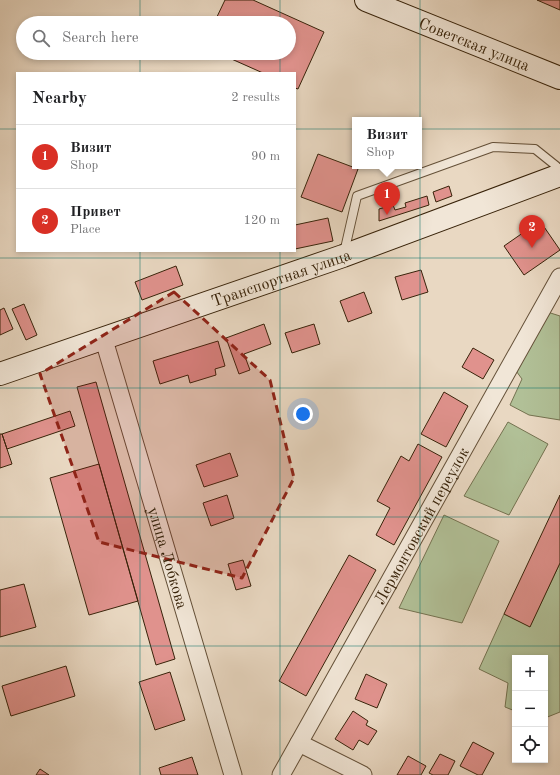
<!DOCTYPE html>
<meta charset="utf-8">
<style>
:root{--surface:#fff;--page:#f2f2f2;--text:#202124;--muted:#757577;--line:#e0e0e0;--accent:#d93025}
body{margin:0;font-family:"Old Standard TT",serif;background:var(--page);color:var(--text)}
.controls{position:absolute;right:12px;bottom:12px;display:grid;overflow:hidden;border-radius:0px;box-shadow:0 2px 6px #0003}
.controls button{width:36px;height:36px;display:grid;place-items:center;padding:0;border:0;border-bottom:1px solid var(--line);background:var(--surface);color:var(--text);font:20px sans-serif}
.you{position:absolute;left:303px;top:414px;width:14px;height:14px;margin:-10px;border:3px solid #fff;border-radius:50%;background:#1a73e8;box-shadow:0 0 0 6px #1a73e833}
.badge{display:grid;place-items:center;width:26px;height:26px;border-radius:50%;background:var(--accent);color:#fff;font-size:13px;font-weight:700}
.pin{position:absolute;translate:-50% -33px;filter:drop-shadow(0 1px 2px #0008)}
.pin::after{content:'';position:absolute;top:21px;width:14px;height:12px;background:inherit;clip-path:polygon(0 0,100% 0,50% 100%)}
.popup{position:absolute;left:352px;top:117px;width:70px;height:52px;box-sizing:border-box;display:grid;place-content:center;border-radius:0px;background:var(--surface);filter:drop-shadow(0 1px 3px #0005);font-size:13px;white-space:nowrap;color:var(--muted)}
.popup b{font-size:15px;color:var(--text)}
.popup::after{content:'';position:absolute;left:50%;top:100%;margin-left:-8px;border:8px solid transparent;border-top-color:var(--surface)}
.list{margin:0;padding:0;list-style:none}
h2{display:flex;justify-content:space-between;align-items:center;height:52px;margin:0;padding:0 16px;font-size:17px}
h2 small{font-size:13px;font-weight:400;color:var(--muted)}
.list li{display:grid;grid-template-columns:26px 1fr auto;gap:12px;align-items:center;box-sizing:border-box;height:64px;padding:0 16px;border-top:1px solid var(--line)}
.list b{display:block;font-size:15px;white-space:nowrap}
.list p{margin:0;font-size:13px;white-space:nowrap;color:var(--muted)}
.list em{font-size:13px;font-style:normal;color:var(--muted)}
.icon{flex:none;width:22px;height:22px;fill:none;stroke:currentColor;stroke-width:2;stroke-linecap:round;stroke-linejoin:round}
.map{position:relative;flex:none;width:560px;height:775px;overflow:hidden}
.search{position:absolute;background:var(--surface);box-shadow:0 2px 6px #0003;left:16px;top:16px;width:280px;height:44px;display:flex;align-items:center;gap:10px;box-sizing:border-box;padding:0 14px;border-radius:22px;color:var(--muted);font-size:15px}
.panel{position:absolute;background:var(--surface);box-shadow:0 2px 6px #0003;left:16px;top:72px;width:280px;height:180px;border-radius:0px}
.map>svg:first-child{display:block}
.green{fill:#b1c097;stroke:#747250}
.building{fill:#e0928d;stroke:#38230a}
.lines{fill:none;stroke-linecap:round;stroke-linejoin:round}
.service-casing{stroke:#645038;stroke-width:10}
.minor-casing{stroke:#645038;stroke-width:19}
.secondary-casing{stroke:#38230a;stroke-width:24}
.service{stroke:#f1e6d7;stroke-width:8}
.minor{stroke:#f1e6d7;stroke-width:17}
.secondary{stroke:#f1e6d7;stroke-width:22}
.marked{fill:#8f2418;fill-opacity:0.2;stroke:#8f2418;stroke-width:3;stroke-dasharray:8 5;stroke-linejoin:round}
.grid{fill:none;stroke:#0f766e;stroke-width:1;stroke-opacity:0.55}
.labels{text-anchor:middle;stroke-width:3.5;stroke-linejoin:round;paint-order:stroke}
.street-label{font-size:16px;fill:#38230a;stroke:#f1e6d7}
</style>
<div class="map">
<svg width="560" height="775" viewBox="0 0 560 775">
<rect width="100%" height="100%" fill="#e9d8c2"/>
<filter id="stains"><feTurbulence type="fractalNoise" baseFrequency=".005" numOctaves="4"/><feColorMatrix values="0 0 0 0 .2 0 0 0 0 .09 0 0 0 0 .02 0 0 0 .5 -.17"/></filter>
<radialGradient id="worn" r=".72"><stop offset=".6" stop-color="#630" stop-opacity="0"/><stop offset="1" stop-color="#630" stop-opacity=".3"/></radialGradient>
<!-- green -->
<path class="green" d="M541,310l19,6v104l-31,-5 -19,-10 12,-26 -11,-15z
M508,422l40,22 -39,71 -45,-19z
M444,515l55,26 -37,82 -63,-15z
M560,563v149l-15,6v-60h-30v53l-10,-4 3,-24 -29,-14 25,-55 26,12z"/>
<!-- building -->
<path class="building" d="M225,0h28l71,32 -26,57 -3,-1v-15h-32l-45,-20h71v-30h-75z
M537,0h23v10z
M318,154l40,15 -16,43 -41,-15z
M449,186l3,10 -16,6 -3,-10z
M427,196l2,9 -50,16v-12l14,-4 2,5 11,-3 -1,-4z
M328,218l5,23 -38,8v-24z
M540,221l20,29 -36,25 -20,-29z
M176,266l7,19 -41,15 -7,-18z
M421,270l7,22 -26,8 -7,-23z
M364,292l8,21 -24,9 -8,-21z
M24,304l13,31 -11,5 -14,-31z
M4,308l9,21 -13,6v-25z
M264,324l7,20 -27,10 6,16 -11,4 -13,-36z
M314,324l6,20 -28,9 -7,-20z
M218,341l7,25 -10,3 1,6 -26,8 -2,-8 -28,9 -7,-23z
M473,348l21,12 -11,19 -21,-12z
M96,382l79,277 -19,6 -79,-278z
M444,392l24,14 -22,41 -25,-13z
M70,411l5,15 -68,23 -5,-15z
M0,434h2l10,30 -12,4z
M418,444l24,13 -48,88 -18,-10 14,-27 -13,-7 24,-45 8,5z
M230,453l8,23 -34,11 -8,-22z
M99,464l39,137 -49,14 -39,-137z
M227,495l7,23 -23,8 -8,-23z
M560,495v68l-30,64 -26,-13z
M349,555l27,15 -70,126 -27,-15z
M243,560l8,26 -15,4 -8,-26z
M24,584l12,43 -36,10v-47z
M66,666l9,30 -64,20 -9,-30z
M170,672l15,48 -30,10 -16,-48z
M366,674l21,10 -10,24 -22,-9z
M353,711l15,10 -2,4 11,6 -9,14 -9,-5 -6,10 -18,-11z
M473,742l21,11 -12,22h-4l-18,-9z
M440,754l15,7 -7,14h-15l-4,-2z
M408,756l18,10 -5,9h-24z
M192,757l6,18h-37l-2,-7z
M40,769l9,6h-13z"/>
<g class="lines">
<defs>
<path id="service" d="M344,253l13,-57 136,-49 42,2 25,20"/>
<g id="minor">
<path id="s1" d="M104,340l129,435"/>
<path d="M299,743l64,32"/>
<path id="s2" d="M281,775l279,-498"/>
</g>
<g id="secondary">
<path id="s3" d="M366,0l194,78"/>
<path id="s4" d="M0,374l343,-118 217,-81"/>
</g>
</defs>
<!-- service casing -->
<use href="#service" class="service-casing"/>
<!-- minor casing -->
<use href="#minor" class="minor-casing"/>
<!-- secondary casing -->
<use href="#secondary" class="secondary-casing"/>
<!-- service -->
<use href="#service" class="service"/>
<!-- minor -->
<use href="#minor" class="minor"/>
<!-- secondary -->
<use href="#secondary" class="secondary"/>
</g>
<!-- marked area -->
<path class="marked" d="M174,292l96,88 24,98 -52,100 -143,-36 -59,-168z"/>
<!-- grid -->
<path class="grid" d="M140,0v23M280,0v23M420,0v775M140,53v20M280,53v20M0,129h17M295,129h265M140,251v524M280,251v524M0,258h560M0,388h560M0,517h560M0,646h560"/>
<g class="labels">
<!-- street labels -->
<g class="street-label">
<text dy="6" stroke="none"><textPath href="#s3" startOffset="117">Советская улица</textPath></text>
<text dy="6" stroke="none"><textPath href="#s4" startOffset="297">Транспортная улица</textPath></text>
<text dy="6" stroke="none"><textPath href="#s2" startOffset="286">Лермонтовский переулок</textPath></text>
<text dy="6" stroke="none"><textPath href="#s1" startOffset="227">улица Лобкова</textPath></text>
</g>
</g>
<rect width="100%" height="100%" filter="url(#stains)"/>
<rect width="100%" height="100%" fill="url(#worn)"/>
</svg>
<div class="controls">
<button>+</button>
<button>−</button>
<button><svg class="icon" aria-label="locate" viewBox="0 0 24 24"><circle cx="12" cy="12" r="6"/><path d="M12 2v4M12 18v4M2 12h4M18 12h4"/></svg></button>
</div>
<div class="you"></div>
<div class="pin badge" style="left:387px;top:215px">1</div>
<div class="popup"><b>Визит</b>Shop</div>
<div class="pin badge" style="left:532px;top:248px">2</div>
<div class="search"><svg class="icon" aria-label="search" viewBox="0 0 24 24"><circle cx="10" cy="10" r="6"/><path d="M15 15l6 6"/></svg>Search here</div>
<section class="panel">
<h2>Nearby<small>2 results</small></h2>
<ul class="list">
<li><span class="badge">1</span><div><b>Визит</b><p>Shop</p></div><em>90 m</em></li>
<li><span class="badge">2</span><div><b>Привет</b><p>Place</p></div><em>120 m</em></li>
</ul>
</section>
</div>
